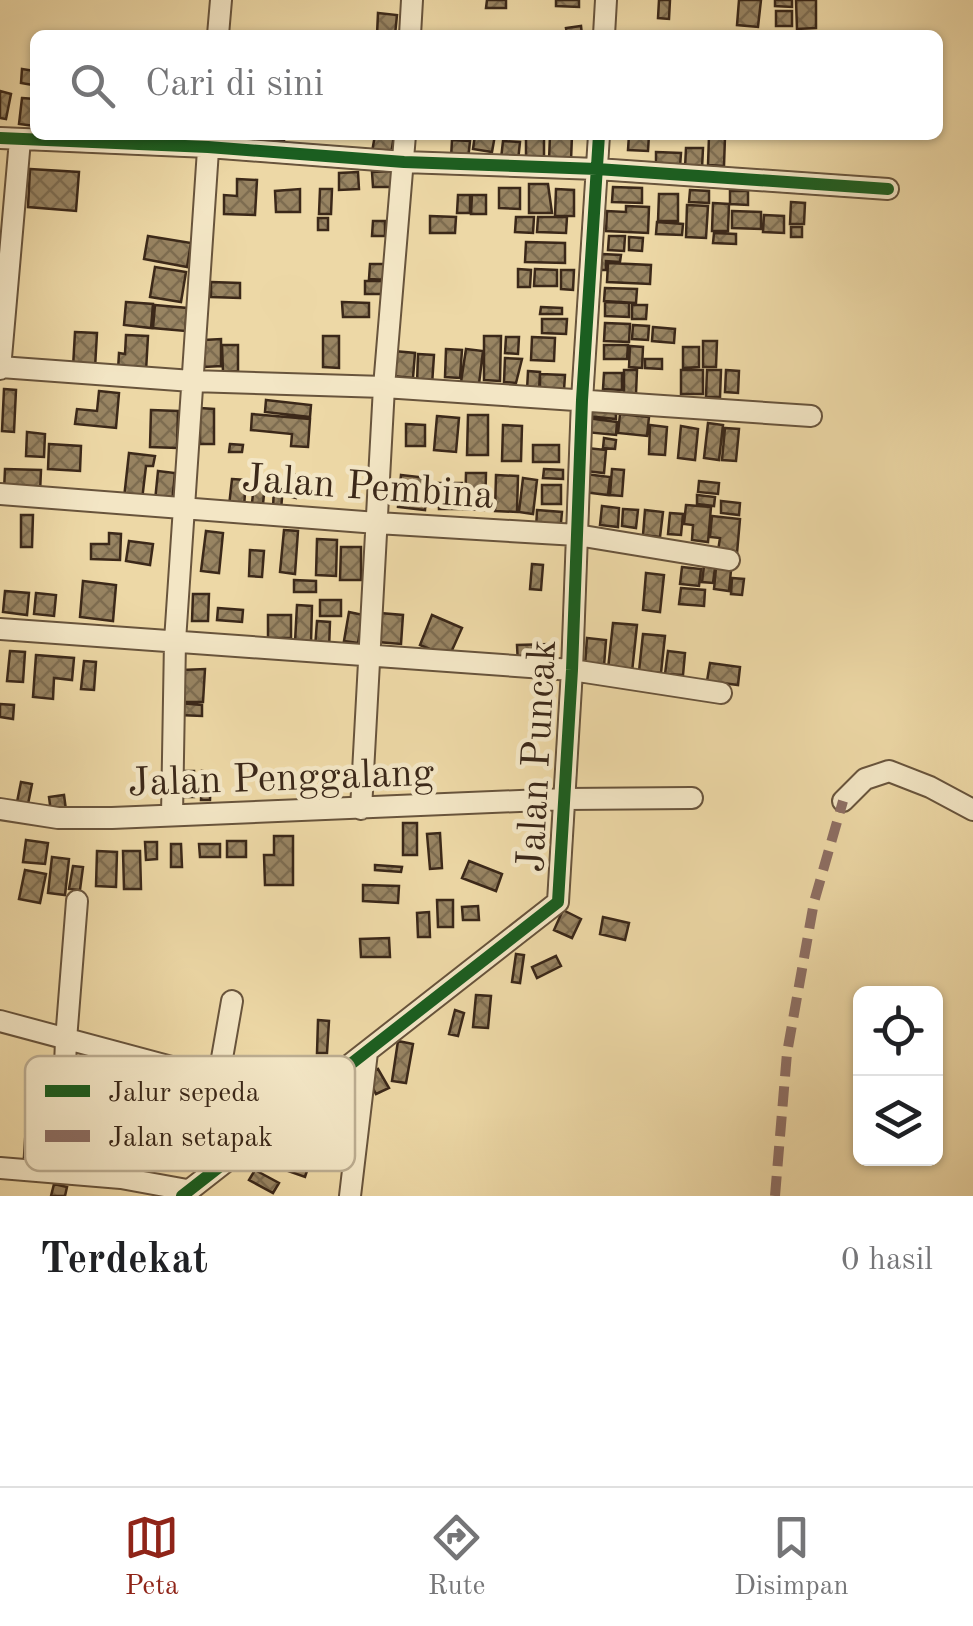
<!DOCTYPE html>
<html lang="id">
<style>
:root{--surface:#fff;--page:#f6f6f6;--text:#202124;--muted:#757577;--line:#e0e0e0;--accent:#8f2418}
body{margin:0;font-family:"Old Standard TT",serif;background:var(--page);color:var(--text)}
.controls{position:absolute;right:30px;bottom:30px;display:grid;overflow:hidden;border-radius:15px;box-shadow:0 2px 8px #0004}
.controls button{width:90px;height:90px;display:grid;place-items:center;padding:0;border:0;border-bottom:2px solid var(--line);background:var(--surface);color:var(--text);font:50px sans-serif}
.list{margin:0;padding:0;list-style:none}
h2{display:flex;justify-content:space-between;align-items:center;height:130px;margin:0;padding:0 40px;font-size:42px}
h2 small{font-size:32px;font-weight:400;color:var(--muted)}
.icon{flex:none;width:55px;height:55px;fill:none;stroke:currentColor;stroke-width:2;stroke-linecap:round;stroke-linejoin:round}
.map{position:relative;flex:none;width:973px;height:1196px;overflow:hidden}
.search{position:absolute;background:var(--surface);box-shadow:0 2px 8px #0004;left:30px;right:30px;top:30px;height:110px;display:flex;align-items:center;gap:25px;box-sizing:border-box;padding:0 35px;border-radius:15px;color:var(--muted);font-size:38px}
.sheet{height:290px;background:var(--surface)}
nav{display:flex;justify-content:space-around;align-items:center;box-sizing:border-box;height:140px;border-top:2px solid var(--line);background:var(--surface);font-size:28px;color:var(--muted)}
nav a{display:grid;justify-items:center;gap:5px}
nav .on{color:var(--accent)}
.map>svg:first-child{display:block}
.building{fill:url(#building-cross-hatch);stroke:#3b2819;stroke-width:2.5}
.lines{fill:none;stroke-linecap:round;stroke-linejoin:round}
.minor-casing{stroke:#68543c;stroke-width:24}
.minor{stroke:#f3e6c5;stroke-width:20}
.quiet{stroke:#8d6e63;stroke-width:10;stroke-dasharray:20 10;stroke-linecap:butt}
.cycleway-casing{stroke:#f3e6c5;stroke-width:19}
.cycleway{stroke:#1b5e20;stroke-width:12}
.labels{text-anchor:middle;stroke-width:9;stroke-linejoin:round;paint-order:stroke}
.street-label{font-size:40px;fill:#3b2819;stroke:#f3e6c5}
.key{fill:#f3e6c5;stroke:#bcad91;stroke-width:2.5}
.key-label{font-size:28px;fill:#3b2819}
</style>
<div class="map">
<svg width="973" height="1196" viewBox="0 0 973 1196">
<defs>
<pattern id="building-cross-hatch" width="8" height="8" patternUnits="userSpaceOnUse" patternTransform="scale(2.5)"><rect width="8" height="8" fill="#988462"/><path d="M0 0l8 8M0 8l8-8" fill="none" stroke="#7d6c50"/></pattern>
</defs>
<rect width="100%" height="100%" fill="#edd8a6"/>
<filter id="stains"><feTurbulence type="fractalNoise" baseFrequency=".002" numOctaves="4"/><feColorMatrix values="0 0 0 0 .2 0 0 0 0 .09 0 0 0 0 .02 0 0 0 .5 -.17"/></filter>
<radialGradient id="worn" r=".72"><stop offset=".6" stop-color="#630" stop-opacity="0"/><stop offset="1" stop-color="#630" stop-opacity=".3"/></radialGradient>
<!-- building -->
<path class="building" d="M487,0h19v8h-20z
M556,0h23v7l-23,-1z
M659,0h11l-1,19 -11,-1z
M739,0h22l-3,27 -21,-2z
M775,0h17v7l-17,-1z
M796,0h20v28l-19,1z
M776,11h16v15h-16z
M378,13l19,2 -2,20h-18z
M581,26l1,9h-15l-1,-7z
M22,69l13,2 -2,14 -12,-2z
M0,91l11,3 -5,25 -6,-1z
M22,98l13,1v27l-16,-2z
M264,135h20v5h-20z
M375,135h19l-3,20 -19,-3z
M475,135h20l-3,17 -19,-3z
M506,135h38v22h-18v-18l-20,-1z
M550,135h22l-1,26h-22z
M629,135h20l-1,16 -20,-1z
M709,136l16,1 -1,29 -16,-1z
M452,140l18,1 -2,19 -17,-2z
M503,141l17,1 -2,19 -17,-2z
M686,148h17l-1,21 -17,-1z
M656,152l25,1 -1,14 -24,-1z
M30,169l49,3 -3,39 -48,-4z
M392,171l1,16h-20l-1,-15z
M358,172l1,17 -20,1v-17z
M237,179l20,1 -2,35 -31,-1v-19l13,1z
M529,184h19l4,29h-23z
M613,187l29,1v15l-30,-1z
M499,188h21v21l-21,-1z
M300,189v23h-24l-1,-21z
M320,189h12l-1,25h-12z
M556,189l18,1v26h-19z
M690,190l19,1v12l-20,-1z
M730,191h18v14l-18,-1z
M659,194h19v27h-20z
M458,195h12v18h-13z
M472,195h14v19h-15z
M791,202l14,1 -1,21h-14z
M713,203l16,1 -1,27h-16z
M687,205l21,1 -2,32 -20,-1z
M626,206l23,1 -1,26 -42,-2 1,-20 19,1z
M732,211l29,1v17l-29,-1z
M764,215l20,1v17l-21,-1z
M430,216l26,1 -1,16h-25z
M516,217h18l-1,16 -18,-1z
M538,217h29l-1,16 -29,-1z
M318,218h10v12h-10z
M373,221h12v15h-13z
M657,222l26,2 -1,11 -26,-1z
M791,227h11v10h-11z
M714,233l22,1v10l-23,-1z
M148,236l43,7 -4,24 -43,-8z
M609,236h16l-1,15 -16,-1z
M629,237l14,1 -1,13 -13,-1z
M526,242l39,1v20l-40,-1z
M602,254l19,1 -1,7 -14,-1v9h-5z
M608,263l43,2 -1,19 -43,-2z
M370,264h19v16l-20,-1z
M155,267l31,5 -5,30 -31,-5z
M518,269l13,1 -1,17h-12z
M535,269l22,1v16h-23z
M561,270h13l-1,20 -12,-1z
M365,281h18v13h-18z
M211,282l29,1v15l-29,-1z
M605,288l32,1 -1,14 -32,-2z
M126,302l27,2 -2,24 -27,-3z
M342,302l27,1v14h-26z
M605,302l24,1v14l-24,-1z
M155,305l32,3 -2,23 -32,-3z
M632,305h15l-1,14h-14z
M541,307l21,1v6h-22z
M542,319h25l-1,15 -24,-1z
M605,323l25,1 -1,18 -25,-1z
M633,325l16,1 -1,14 -16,-1z
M653,327l22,2 -1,14 -22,-2z
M75,332l22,1 -2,35 -22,-1z
M126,335l22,1 -2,35 -28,-1 1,-17 6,1z
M323,336h16v32l-16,-1z
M484,336h17l-1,45 -16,-1z
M506,337h13l-1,17 -13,-1z
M532,337l23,1 -1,23 -23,-1z
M221,339v27l-17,1v-27z
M703,341h14l-1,26h-13z
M222,345h16v26l-15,1z
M604,345h24l-1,14h-23z
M630,346l13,1 -1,21 -13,-1z
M683,347h16v20l-16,1z
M446,349l16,1 -2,28 -15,-1z
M466,349l17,2 -4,33 -18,-2z
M394,351l21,2 -2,25 -21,-2z
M418,354l16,1 -2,30 -15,-1z
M505,358l17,1 -6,24 -12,-1z
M645,359h17v10l-17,-1z
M624,370h13l-1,24h-12z
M681,370h22v24h-22z
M707,370h14l-1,27h-14z
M726,370l13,1 -1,22 -13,-1z
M528,371l12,1 -1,19 -12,-1z
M604,373h18v17l-19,-1z
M540,374l25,1 -1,15 -24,-1z
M4,389l12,1 -2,42 -12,-1z
M99,391l20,2 -3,35 -41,-4 2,-15 20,2z
M266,400l45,5 -1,12 -45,-5z
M200,408l14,1v35h-14z
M587,408l29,3v8l-30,-3z
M151,410l27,1 -1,37 -27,-1z
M252,414l58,5 -2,28 -17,-1 1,-12 -41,-4z
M620,414l29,3 -2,19 -29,-3z
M468,415h20v40h-21z
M437,416l22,2 -3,34 -22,-2z
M587,418l30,4 -1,13 -31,-3z
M708,423l15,2 -4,35 -15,-2z
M406,424l19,1v21h-19z
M503,425l19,1 -1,35h-19z
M650,425l17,2 -2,28 -16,-1z
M681,426l17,3 -3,31 -17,-2z
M725,428l14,1 -3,32 -14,-1z
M27,432l18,2 -1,23 -18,-1z
M604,438l12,2 -1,9 -12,-1z
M49,444l32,2 -1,25 -32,-2z
M230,444l13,1 -1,7h-13z
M533,445h26v17h-26z
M587,448l19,2 -2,23 -19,-2z
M129,453l26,3 -2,10h-7l-4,34 -18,-2z
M5,469l36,1 -1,23 -36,-2z
M544,469l19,1v9l-20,-1z
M612,469l12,1 -2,26 -12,-1z
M158,471l17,2 -3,30 -17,-2z
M466,473h20l-1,37 -20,-1z
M291,474l9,2 -4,22 -8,-2z
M585,474l25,3 -2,18 -25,-3z
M401,475l27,3 -3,32 -27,-3z
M496,475l22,1 -1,36 -22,-1z
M523,478l14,2 -4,34 -14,-2z
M232,479l14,1 -2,27 -15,-1z
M699,481l20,2 -1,11 -20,-2z
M438,483h24l1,26h-24z
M254,484l11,1 -2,19 -11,-1z
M542,485h19v19h-19z
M274,486h9l-2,24 -8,-1z
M697,495l18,2 -1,9 -17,-2z
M721,501l19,2 -1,12 -18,-2z
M686,505l25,2 -3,35 -16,-2 1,-15 -9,-1z
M602,506l17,2 -1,19 -18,-2z
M623,509l15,1 -2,18 -14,-2z
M537,510l25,2 -2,21 -24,-3z
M645,510l18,2 -3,25 -17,-2z
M670,513l13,1 -2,21 -13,-1z
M21,515h12l-1,32h-11z
M712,516l28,3 -3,34 -19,-2 2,-13 -10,-1z
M284,530l14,1 -3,43 -15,-2z
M206,531l17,2 -4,40 -18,-2z
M109,533l12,1 -1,26 -29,-1v-15h18z
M317,539l20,1 -1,36 -20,-1z
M129,541l24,3 -3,21 -24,-4z
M341,547h20v33h-21z
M250,550l14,1 -2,26 -13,-1z
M532,564l11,1 -2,25 -11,-1z
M704,566l11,2 -2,15 -11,-1z
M682,567l19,2 -2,17 -19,-2z
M716,568l15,2 -2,21 -15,-2z
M646,573l18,2 -4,37 -17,-2z
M732,578l12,1 -2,16 -11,-1z
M294,580l22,1v11h-22z
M83,581l33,4 -3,36 -33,-4z
M681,588l24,2 -1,16 -25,-2z
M5,591l24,2 -2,22 -24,-3z
M36,593l20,2 -2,21 -20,-2z
M193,594h16l-1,27h-16z
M320,600h21v16h-21z
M297,605l15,1 -1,37 -16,-1z
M218,608l25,2 -1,12 -25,-2z
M349,612l14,3 -5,28 -14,-2z
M380,613l23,2 -2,29 -23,-2z
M268,615h23v23h-23z
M432,615l30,13 -13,29 -29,-12z
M317,621l13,1 -1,27 -14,-1z
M613,623l24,2 -5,47 -24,-3z
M643,634l22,2 -4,37 -22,-2z
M587,638l19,2 -2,26 -19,-1z
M550,644l1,21h-33l-1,-20z
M10,651l15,1 -2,30 -16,-1z
M668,651l17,2 -2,22 -18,-1z
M36,655l38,3 -2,22 -18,-2 -1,21 -20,-2z
M84,661l12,1 -2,28 -13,-1z
M710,663l30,4 -2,18 -31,-4z
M205,669l-2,33h-24l3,-32z
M179,703l23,2v11l-23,-1z
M0,704l14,1 -1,14 -13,-2z
M182,771h12v26h-13z
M202,771l9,1 -1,28h-9z
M21,782l11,2 -4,20 -11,-2z
M64,795l2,15 -15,2 -2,-15z
M403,823h14v32h-14z
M440,833l2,35 -12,1 -3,-35z
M274,836h19v49h-28l-1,-30h10z
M26,840l22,3 -3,21 -22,-2z
M227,841h19v16h-19z
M145,842h12v17l-11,1z
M171,844h10l1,23h-11z
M199,844h21v13h-20z
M97,851l20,1 -1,35 -20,-1z
M123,851h17l1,38h-17z
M52,857l17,2 -4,36 -17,-2z
M469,861l33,13 -6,17 -34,-13z
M375,865l27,2 -1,5 -26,-2z
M73,866l10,1 -3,23 -11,-1z
M25,870l21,4 -6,29 -21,-4z
M363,885l36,1 -1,17 -35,-2z
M437,900h16v27h-15z
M478,906l1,14h-16l-1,-13z
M563,910l18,9 -9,19 -18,-8z
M429,912l1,25h-12l-1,-24z
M603,917l26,6 -4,17 -25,-6z
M389,938l1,19h-29l-1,-18z
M516,954l8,1 -4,28 -8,-1z
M556,956l5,10 -24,12 -5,-11z
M476,995l15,1 -3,32 -15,-1z
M455,1010l9,3 -6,23 -9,-2z
M318,1020l11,1 -2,32h-10z
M398,1041l15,3 -7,39 -14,-2z
M378,1069l11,19 -13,6 -10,-19z
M26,1125l20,1 -2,32 -20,-1z
M292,1159l17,6 -4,12 -17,-6z
M255,1170l24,13 -6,10 -24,-13z
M54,1184l13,3 -2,9h-14z"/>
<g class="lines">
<defs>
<path id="minor" d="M218,35l3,-35
M410,35l2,-35
M604,35l2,-35
M0,138l208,9 196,15 193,7 291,20
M0,367l192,14 192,6 427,29
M0,369l20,-229
M0,494l377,29 200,12 152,25
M0,629l572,41 149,23
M843,801l22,-22 24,-8 41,16 43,23
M0,809l58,9h54l454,-19 126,-1
M361,809l23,-422 21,-252
M172,815l3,-174 34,-506
M0,1021l302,81
M218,1081l14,-80
M0,1168l121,10 66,12
M61,1171l5,-131 11,-139
M182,1196l376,-294 14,-232 10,-270 17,-265
M350,1196l17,-144"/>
</defs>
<!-- minor casing -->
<use href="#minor" class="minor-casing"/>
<!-- minor -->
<use href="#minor" class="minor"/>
<!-- quiet -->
<path class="quiet" d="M775,1196l12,-143 27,-151 29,-101"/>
<defs>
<path id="cycleway" d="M0,138l208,9 196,15 193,7 291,20
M182,1196l376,-294 14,-232 10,-270 17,-265"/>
</defs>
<!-- cycleway casing -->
<use href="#cycleway" class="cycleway-casing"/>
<!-- cycleway -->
<use href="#cycleway" class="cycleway"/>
</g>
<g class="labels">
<!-- street labels -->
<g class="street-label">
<text transform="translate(368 485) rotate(4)" y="14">Jalan Pembina</text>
<text transform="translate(535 756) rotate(-87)" y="14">Jalan Puncak</text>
<text transform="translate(281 776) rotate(-2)" y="14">Jalan Penggalang</text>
</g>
</g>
<!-- legend -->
<rect x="25" y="1056" width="330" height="115" rx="15" class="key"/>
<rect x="45" y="1085" width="45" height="12" fill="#1b5e20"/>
<rect x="45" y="1130" width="45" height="12" fill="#8d6e63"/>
<g class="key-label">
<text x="108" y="1101">Jalur sepeda</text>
<text x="108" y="1146">Jalan setapak</text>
</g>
<rect width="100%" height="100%" filter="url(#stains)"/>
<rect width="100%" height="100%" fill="url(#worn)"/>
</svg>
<div class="controls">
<button><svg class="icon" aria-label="locate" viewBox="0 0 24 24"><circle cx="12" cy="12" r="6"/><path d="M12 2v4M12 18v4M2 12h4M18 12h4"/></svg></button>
<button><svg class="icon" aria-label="layers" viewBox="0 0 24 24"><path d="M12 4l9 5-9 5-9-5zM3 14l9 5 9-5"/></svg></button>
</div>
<div class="search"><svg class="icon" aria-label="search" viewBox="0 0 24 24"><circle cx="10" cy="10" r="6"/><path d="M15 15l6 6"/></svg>Cari di sini</div>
</div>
<section class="sheet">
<h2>Terdekat<small>0 hasil</small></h2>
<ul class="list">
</ul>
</section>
<nav>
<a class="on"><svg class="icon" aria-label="map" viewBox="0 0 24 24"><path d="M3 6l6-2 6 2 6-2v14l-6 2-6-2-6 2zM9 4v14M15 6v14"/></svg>Peta</a>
<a><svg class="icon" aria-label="directions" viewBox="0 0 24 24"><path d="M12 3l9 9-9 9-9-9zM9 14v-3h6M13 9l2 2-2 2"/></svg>Rute</a>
<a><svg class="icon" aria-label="saved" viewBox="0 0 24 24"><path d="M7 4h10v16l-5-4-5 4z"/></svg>Disimpan</a>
</nav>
